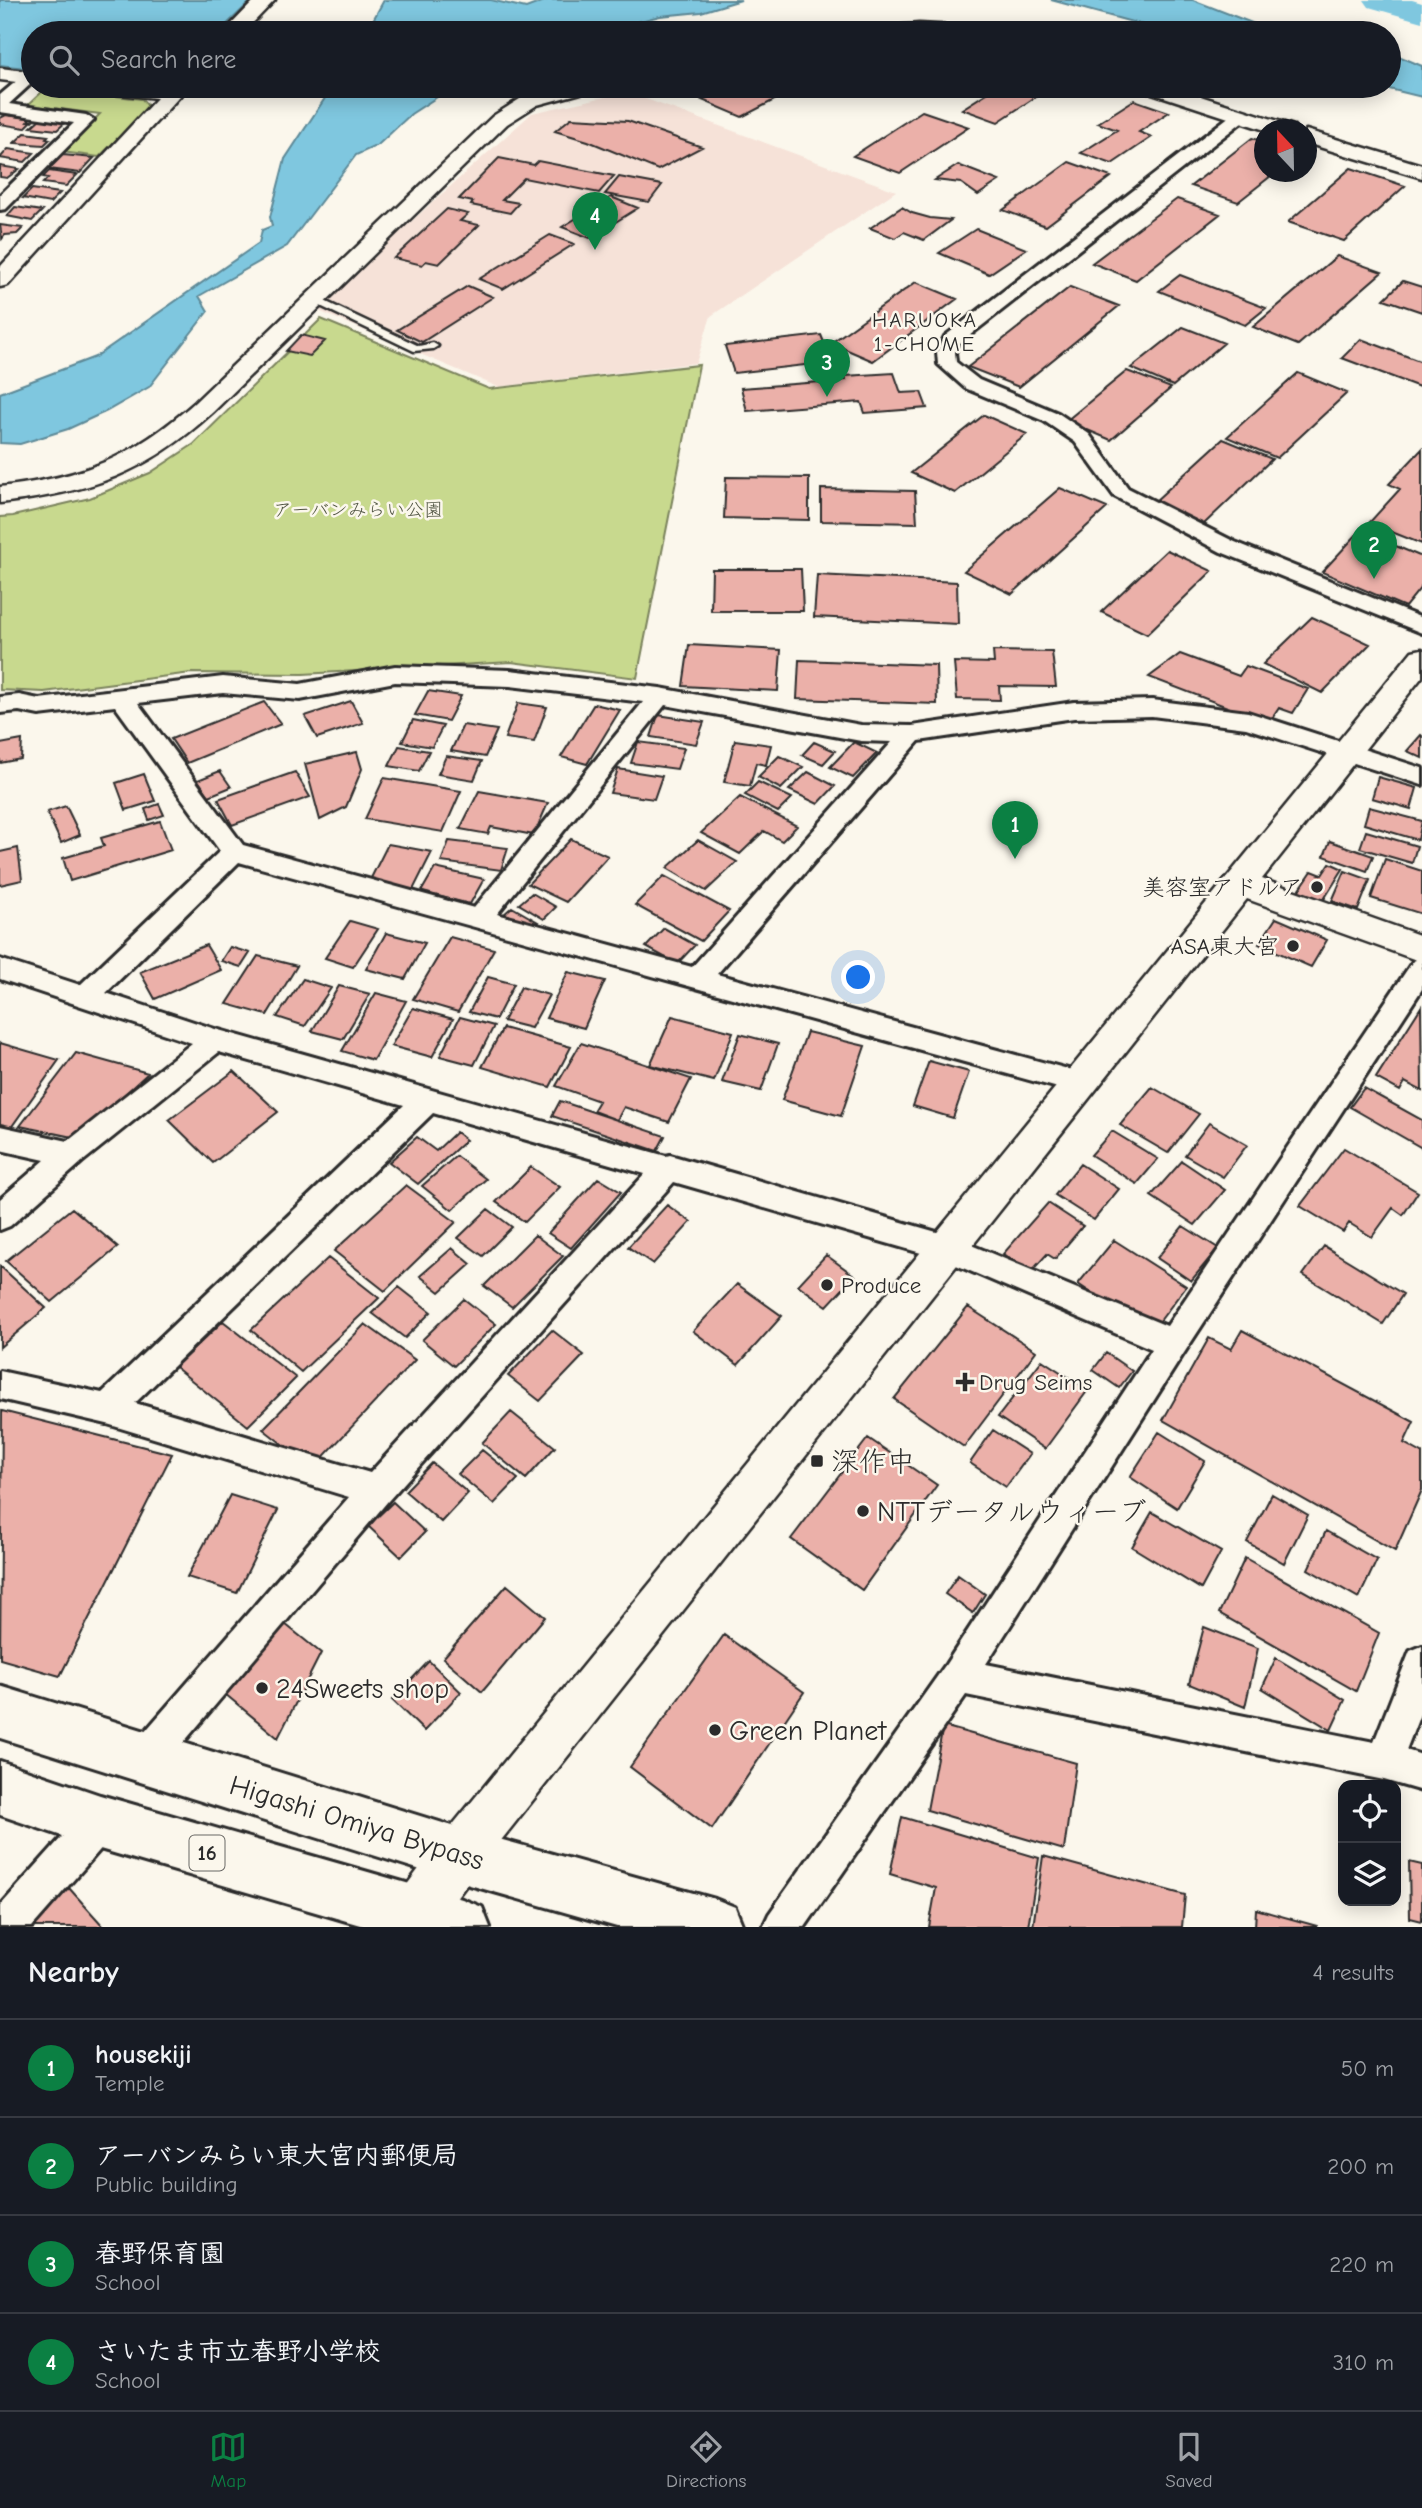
<!DOCTYPE html>
<meta charset="utf-8">
<style>
:root{--surface:#171b24;--page:#20242c;--text:#f1f3f6;--muted:#9ea1a6;--line:#363941;--accent:#0b8043}
body{margin:0;font-family:"Comic Neue","Klee One",sans-serif;background:var(--page);color:var(--text)}
.controls{position:absolute;right:21px;bottom:21px;display:grid;overflow:hidden;border-radius:14px;box-shadow:0 4px 18px #0003}
.controls button{width:63px;height:63px;display:grid;place-items:center;padding:0;border:0;border-bottom:2px solid var(--line);background:var(--surface);color:var(--text);font:35px sans-serif}
.compass{position:absolute;left:1254px;top:119px;width:63px;height:63px;border-radius:50%;background:var(--surface);box-shadow:0 4px 18px #0003;rotate:338deg}
.you{position:absolute;left:859px;top:978px;width:24px;height:24px;margin:-18px;border:5px solid #fff;border-radius:50%;background:#1a73e8;box-shadow:0 0 0 10px #1a73e833}
.badge{display:grid;place-items:center;width:46px;height:46px;border-radius:50%;background:var(--accent);color:#fff;font-size:23px;font-weight:700}
.pin{position:absolute;translate:-50% -58px;filter:drop-shadow(0 2px 4px #0008)}
.pin::after{content:'';position:absolute;top:37px;width:24px;height:21px;background:inherit;clip-path:polygon(0 0,100% 0,50% 100%)}
.list{margin:0;padding:0;list-style:none}
h2{display:flex;justify-content:space-between;align-items:center;height:91px;margin:0;padding:0 28px;font-size:30px}
h2 small{font-size:23px;font-weight:400;color:var(--muted)}
.list li{display:grid;grid-template-columns:46px 1fr auto;gap:21px;align-items:center;box-sizing:border-box;height:98px;padding:0 28px;border-top:2px solid var(--line)}
.list b{display:block;font-size:26px;white-space:nowrap}
.list p{margin:0;font-size:23px;white-space:nowrap;color:var(--muted)}
.list em{font-size:23px;font-style:normal;color:var(--muted)}
.icon{flex:none;width:38px;height:38px;fill:none;stroke:currentColor;stroke-width:2;stroke-linecap:round;stroke-linejoin:round}
.map{position:relative;flex:none;width:1422px;height:1927px;overflow:hidden}
.search{position:absolute;background:var(--surface);box-shadow:0 4px 18px #0003;left:21px;right:21px;top:21px;height:77px;display:flex;align-items:center;gap:18px;box-sizing:border-box;padding:0 24px;border-radius:38px;color:var(--muted);font-size:26px}
.sheet{height:483px;background:var(--surface)}
nav{display:flex;justify-content:space-around;align-items:center;box-sizing:border-box;height:98px;border-top:2px solid var(--line);background:var(--surface);font-size:19px;color:var(--muted)}
nav a{display:grid;justify-items:center;gap:4px}
nav .on{color:var(--accent)}
.map>svg:first-child{display:block}
.built{fill:#f6e2d8}
.green{fill:#c8d98e;stroke:#7a825c;stroke-width:2}
.water{fill:#7fc7df;stroke:#5d8997;stroke-width:2}
.lines{fill:none;stroke-linecap:round;stroke-linejoin:round}
.river{fill:#7fc7df;fill-rule:evenodd}
.building{fill:#ebb0a9;stroke:#2b2b2b;stroke-width:2}
.service-casing{stroke:#2b2b2b;stroke-width:5}
.minor-casing{stroke:#2b2b2b;stroke-width:6}
.tertiary-casing{stroke:#2b2b2b;stroke-width:5}
.trunk-casing{stroke:#2b2b2b;stroke-width:6}
.service{fill:#fbf7ec;fill-rule:evenodd}
.minor{fill:#fbf7ec;fill-rule:evenodd}
.tertiary{fill:#fbf7ec;fill-rule:evenodd}
.trunk{fill:#fbf7ec;fill-rule:evenodd}
.poi-dot{fill:#2b2b2b;stroke:#fbf7ec;stroke-width:2.5}
.labels{text-anchor:middle;stroke-width:5;stroke-linejoin:round;paint-order:stroke}
.far-park-label{font-size:19px;fill:#525644;stroke:#fbf7ec}
.far-neighbourhood-label{font-size:21px;letter-spacing:2px;fill:#2b2b2b;stroke:#fbf7ec}
.shield{fill:#fbf7ec;stroke:#696865;stroke-width:2}
.shield-label{font-size:21px;font-weight:bold;fill:#2b2b2b}
.poi-label{font-size:23px;fill:#2b2b2b;stroke:#fbf7ec;text-anchor:end}
.near-poi-label{font-size:28px;fill:#2b2b2b;stroke:#fbf7ec;text-anchor:start}
.near-street-label{font-size:28px;fill:#2b2b2b;stroke:#fbf7ec}
</style>
<div class="map">
<svg width="1422" height="1927" viewBox="0 0 1422 1927">
<rect width="100%" height="100%" fill="#fbf7ec"/>
<filter id="ink" filterUnits="userSpaceOnUse"><feTurbulence type="fractalNoise" baseFrequency=".0143" numOctaves="2"/><feDisplacementMap in="SourceGraphic" scale="14" xChannelSelector="R" yChannelSelector="G"/><feConvolveMatrix kernelMatrix="1 2 1 2 8 2 1 2 1" color-interpolation-filters="sRGB"/></filter>
<g filter="url(#ink)">
<!-- built -->
<path class="built" d="M627,92l269,99 -185,125 -15,47 -198,24 -184,-78 218,-196z"/>
<!-- green -->
<path class="green" d="M46,88l96,11 7,8 -50,50 -37,-5 38,-38 -72,-9z
M321,319l168,70 210,-24 -62,313 -126,-16 -208,12 -112,-1 -147,19 -44,-2v-173l13,-1 77,-18 60,-25 44,-29z"/>
<!-- water -->
<path class="water" d="M0,0h252l-34,33h-185v36l-33,-4z
M384,0h107l35,8 21,-8h194l-40,12 -41,4 -67,17h-227z
M1051,0h142l82,32 11,1h-113z
M1389,52l33,14v31l-45,-11h12z
M333,86h121l-43,28 -33,31 -22,10 -69,91 -88,50 9,15 -59,76 -42,24 -39,18 -48,15 -20,-1v-50l95,-36 164,-114 3,-13 10,-4 -2,-9 15,-58z"/>
<g class="lines">
<!-- river -->
<path class="river" d="M1364,0h48l10,3v19l-53,-15z"/>
</g>
<!-- building -->
<path class="building" d="M731,86h26l25,10 -40,21 -40,-17z
M998,86h54l-54,36 -36,-13z
M1134,100l35,12 -30,20 13,5 -40,27 -31,-11 36,-23 -19,-7z
M922,111l47,16 -69,46 -47,-17z
M6,115l24,3 -2,3h4l-7,7 -25,-4v-6z
M41,118l26,3 -10,9 -26,-3z
M571,118l57,3 74,26 -44,23 -70,-29 -33,-10z
M25,133l23,3 -2,2 4,1 -6,6 -30,-2z
M1252,138l12,4v30h12l-38,30 -47,-16z
M8,149l26,4 -9,9 -25,-4z
M63,155l31,3 -14,15 -31,-4z
M499,158l35,7 4,-4 76,15 -15,17 -75,-15 -22,22 17,3 -9,10 -39,-8 2,-3 -14,-3z
M1069,162l42,15 -65,49 -43,-16z
M958,165l41,16 -21,14 -17,-12 -26,-3z
M0,166l19,3 -12,9 -7,-1z
M1351,168l54,18 -61,55 -56,-19z
M49,171l28,4 -11,11 -23,-3 5,-5 -5,-1z
M619,177l43,8 -13,17 -44,-8z
M32,189l28,4 -10,10 -27,-5z
M611,197l27,11 -48,30 -28,-11z
M1177,199l43,15 -84,66 -44,-17z
M15,207l27,4 -10,10 -25,-5z
M902,207l10,6 18,5 21,2 -27,20 -20,-8 -9,6 -25,-10z
M447,209l21,5 -8,7 19,4 -40,39 -13,-3 -4,4 -28,-7z
M0,225l23,3 -6,6 -12,1 -3,4z
M976,229l50,20 -37,25 -50,-21z
M550,235l24,9 -71,45 -24,-10z
M1337,256l45,16 -84,73 -45,-18z
M1180,275l86,33 -21,17 -86,-34z
M1403,281l19,6v25l-38,-13z
M916,282l41,17 -84,62 -42,-18z
M468,286l25,11 -71,45 -25,-12z
M1070,287l49,19 -100,81 -51,-20z
M1183,327l41,16 -51,43 -42,-18z
M301,335l24,6 -15,15 -24,-5z
M821,335l11,27 -98,11 -9,-27z
M1361,339l61,23v26l-80,-30z
M1127,371l44,17 -60,52 -45,-19z
M894,373l7,20 20,-1 6,16 -62,5 -4,-11 -114,9 -6,-23 105,-8 -1,-4z
M1298,373l49,20 -70,65 -50,-21z
M984,415l43,19 -72,59 -44,-20z
M1223,439l49,20 -68,65 -50,-22z
M1422,449v95l-53,-21 31,-34 -11,-5z
M726,477l83,1v42l-85,-2z
M1060,488l47,20 -95,86 -48,-23z
M821,489l94,2 2,32 -96,-2z
M1360,531l62,26v29l-17,21 -83,-35z
M1167,550l45,21 -65,63 -46,-22z
M712,569h89l2,42h-92z
M817,575l140,7 1,42 -144,-7z
M1312,617l58,27 -48,49 -59,-29z
M689,645l92,5 -3,41 -95,-5z
M993,651l59,1 4,35 -57,-1 1,14 -43,-1 -3,-37 40,1z
M1180,654l59,22 7,-10 62,23 -15,24 -14,-5 -10,15 -120,-46z
M799,660l137,5 1,39 -140,-5z
M428,691l33,5 -13,25 -33,-6z
M351,701l12,22 -46,15 -12,-22z
M264,702l17,22 -94,39 -16,-24z
M518,703l29,4 -13,35 -29,-4z
M594,704l26,6 -33,54 -26,-7z
M658,715l46,7 -8,22 -45,-7z
M413,720l30,6 -11,21 -30,-5z
M463,725l34,5 -12,27 -34,-6z
M1421,735l1,1v22l-15,-7z
M22,740l-1,19 -21,4v-19z
M735,740l36,5 -5,20 -10,-2 -6,23 -26,-4z
M638,742l46,6 -7,21 -46,-6z
M814,742l21,9 -12,13 -21,-9z
M854,742l23,11 -24,25 -23,-11z
M399,746l30,5 -10,20 -30,-5z
M357,752l5,17 -16,38 -26,13 -15,-56z
M446,756l36,5 -8,19 -36,-6z
M779,756l24,11 -22,22 -23,-12z
M618,769l44,7 -8,23 -44,-6z
M220,771l11,16 -22,9 -11,-16z
M295,772l15,25 -78,28 -14,-26z
M808,772l27,14 -17,18 -29,-14z
M144,774l11,27 -29,9 -10,-27z
M1378,777l39,11 -6,21 -39,-11z
M384,778l77,13 -18,41 -78,-13z
M758,782l34,16 -14,14 -33,-17z
M479,791l69,12 -14,32 -43,-8 -3,7 -28,-5z
M740,797l57,29 -15,15 -18,-10 -24,23 -39,-21z
M159,804l5,11 -15,5 -4,-11z
M66,806l14,29 -19,8 -14,-31z
M1369,807l53,14 -4,19 -54,-16z
M160,821l11,29 -101,31 -7,-23 41,-12 -3,-8z
M1366,831l51,15 -5,17 -52,-15z
M571,839l37,17 -42,46 -38,-18z
M698,840l39,22 -31,29 -39,-23z
M449,841l59,7 -7,22 -60,-8z
M1330,841l43,15 -6,15 -43,-15z
M388,844l44,8 -19,38 -44,-8z
M18,848l4,32 -22,5v-33z
M1385,859l37,12v43l-51,-16z
M1330,863l13,6 -22,35 -24,-11 15,-22 10,4z
M435,868l49,11 -14,25 -49,-12z
M1345,871l25,9 -12,30 -26,-9z
M664,876l65,35 -28,30 -66,-36z
M532,893l24,14 -12,12 -25,-15z
M512,907l26,15 -8,8 -26,-16z
M1276,918l51,22 -16,27 -52,-23z
M350,921l28,8 -25,38 -28,-9z
M664,928l31,17 -18,19 -31,-17z
M386,933l39,10 -20,36 -39,-10z
M450,937l44,12 -36,63 -45,-13z
M206,945l15,25 -66,29 -15,-27z
M230,947l20,6 -9,14 -20,-6z
M258,956l39,10 -30,49 -40,-11z
M568,972l37,9 -21,47 -38,-10z
M488,977l26,7 -18,35 -27,-7z
M303,979l28,9 -26,38 -28,-9z
M339,986l31,8 -27,45 -31,-8z
M521,987l28,8 -18,33 -28,-7z
M376,993l30,8 -33,59 -31,-9z
M1421,1007l1,84 -17,-9 -5,9 -24,-13z
M413,1008l40,11 -21,38 -41,-11z
M672,1016l61,16 -19,49 -64,-16z
M460,1017l34,9 -20,39 -34,-9z
M503,1028l68,19 -21,40 -68,-20z
M807,1032l58,14 -24,70 -59,-16z
M740,1034l38,10 -17,47 -39,-9z
M0,1043l59,17 -49,69 -10,-3z
M581,1043l110,36 -22,43 -45,-15 -7,13 -24,-9 6,-10 -43,-15z
M76,1053l72,20 -71,65 -57,-12z
M929,1061l40,11 -16,46 -40,-12z
M234,1071l44,41 -65,51 -44,-43z
M1152,1087l47,27 -31,39 -48,-28z
M1364,1088l58,32v28l-72,-41z
M560,1101l105,35 -8,15 -105,-35z
M1209,1123l38,22 -24,32 -38,-22z
M1112,1131l46,28 -21,25 -46,-29z
M456,1132l10,8 -48,44 -29,-22 28,-25 19,14z
M1344,1148l74,44 -15,23 -10,-7 -21,29 -23,-14 -6,9 -43,-26z
M456,1156l30,23 -34,31 -30,-24z
M1182,1161l43,29 -30,35 -44,-29z
M1080,1164l39,25 -25,31 -39,-25z
M531,1167l29,20 -35,35 -29,-20z
M598,1178l23,14 -50,56 -23,-15z
M406,1185l50,37 -71,69 -51,-40z
M1048,1203l35,23 -28,33 -8,-5 -17,19 -27,-19z
M667,1205l24,17 -38,42 -25,-17z
M72,1208l46,39 -66,55 -46,-41z
M488,1209l24,18 -29,29 -25,-18z
M1183,1226l35,22 -27,33 -34,-23z
M535,1235l28,21 -51,51 -28,-21z
M1114,1240l72,46 -35,47 -73,-49z
M1324,1246l79,48 -20,30 -80,-49z
M452,1248l19,16 -31,28 -20,-16z
M826,1255l29,21 -28,30 -29,-21z
M328,1258l51,40 -78,74 -50,-42z
M0,1266l46,42 -46,39z
M737,1284l45,32 -44,49 -45,-34z
M399,1287l32,25 -26,26 -33,-25z
M464,1299l32,25 -42,42 -32,-26z
M968,1307l68,44 -72,96 -70,-48z
M223,1321l73,57 -48,48 -73,-59z
M365,1324l50,36 -102,108 -50,-39z
M552,1330l32,25 -44,46 -32,-25z
M1242,1330l172,92 -10,21 18,10v37l-27,61 -232,-131 46,-82 22,11z
M1106,1353l26,18 -13,17 -26,-18z
M1042,1360l46,30 -43,59 -47,-32z
M2,1411l170,43 -112,222 -60,-17z
M511,1412l44,35 -29,32 -44,-36z
M993,1430l37,24 -24,33 -36,-24z
M1159,1432l46,29 -28,47 -47,-31z
M868,1438l69,47 -75,105 -71,-51z
M482,1450l36,29 -24,25 -36,-30z
M432,1463l36,30 -27,29 -36,-31z
M1272,1494l36,21 -24,48 -37,-21z
M230,1495l48,15 -41,83 -50,-16z
M393,1502l32,30 -24,25 -33,-31z
M1152,1512l69,40 -20,37 -69,-42z
M1326,1531l51,29 -18,38 -51,-29z
M1245,1558l134,75 -23,58 -137,-78z
M958,1575l27,19 -12,19 -28,-19z
M507,1585l38,32 -63,75 -39,-34z
M280,1620l41,33 -43,85 -59,-49z
M1204,1627l54,21 -13,59 -56,-23z
M724,1635l80,57 -92,137 -82,-62z
M1276,1658l69,42 -14,30 -69,-42z
M429,1661l32,31 -37,39 -32,-31z
M943,1726l133,37 -12,87 -137,-40z
M902,1817l137,41 -11,69h-99l7,-39 -46,-14z
M1043,1856l142,39 -3,32h-149z
M1409,1862l13,3v56l-12,-3z
M69,1888l35,39h-73z
M1256,1909l61,17v1h-62z"/>
<g class="lines">
<defs>
<path id="service" d="M310,297h6l103,49 14,-3 5,3 -5,3 -19,2 -104,-50z"/>
<path id="minor" d="M33,73v9l-24,22 77,11 8,5 -88,89 -6,1v-15l74,-72 -74,-11v-17l25,-21z
M1241,110l8,5 -2,3 -287,225 -5,9 1,10 23,18 79,33 31,21 39,54 107,54 187,76v15l-201,-81 -107,-56 -39,-54 -31,-21 -79,-33 -27,-24 -1,-12 8,-16 290,-224z
M395,666l115,4 150,18 201,37 51,1 162,-24 78,-2 96,12 174,56v17l-176,-57 -94,-12 -78,2 -155,23 -202,233 373,101 4,8 -4,8 -10,3 -841,-232 -133,131 109,36 451,127 4,-1 277,80 220,91 246,-365 9,-3v31l-238,364 -198,311 388,78 36,-91 12,-5v63l-16,41 16,5v36l-38,-11 -418,-85 -161,232h-42l6,-13 177,-250 206,-315 -210,-90 -268,-77 -286,319 -227,268 -13,5 -13,-5 -5,-13 5,-13 214,-246 -242,-73 -107,-25v-28l102,22 302,-288 -185,-53 -137,110 -72,64 -10,4v-31l45,-39 -45,-10v-24l68,15 124,-98 -192,-64v-20l80,26 140,-134 -105,-145 -76,9 -20,-4 -19,2v-16l19,-2 20,4 184,-22 77,7zM395,682l115,4 133,16 -169,206 -231,-63 -105,-142 85,-10 77,7zM665,705l196,36 31,1 -200,225 -195,-53zM433,1113l212,61 -275,299 -235,-70z
M100,1804l13,5 5,13 -5,13 -81,92h-32v-21l87,-97z"/>
<path id="tertiary" d="M255,0h20l-32,33h-20z
M919,24l57,3 9,6h-113l9,-6z
M0,68l33,4v12l-33,-4z
M91,86h98l-181,199 -8,2v-20l157,-169 -56,-6 -7,-2z
M563,86h32l-3,4 -55,15 -30,19 -294,288c-68,62 -122,80 -213,91v-16c84,-10 132,-29 195,-85l298,-286 30,-19z
M1140,86h29l125,40 3,4h-32l-122,-40z
M1306,130l116,35v13l-116,-35z
M1422,649v28l-160,202 160,57v26l-175,-63 -771,973 -41,55h-54l7,-17 54,-72 970,-1187z"/>
<path id="trunk" d="M0,1686l459,142 256,71 20,8 8,20h-126l-158,-45 -459,-144z
M0,1761l100,34 362,104 20,8 8,20h-123l-267,-78 -100,-34z"/>
</defs>
<!-- service casing -->
<use href="#service" class="service-casing"/>
<!-- minor casing -->
<use href="#minor" class="minor-casing"/>
<!-- tertiary casing -->
<use href="#tertiary" class="tertiary-casing"/>
<!-- trunk casing -->
<use href="#trunk" class="trunk-casing"/>
<!-- service -->
<use href="#service" class="service"/>
<!-- minor -->
<use href="#minor" class="minor"/>
<!-- tertiary -->
<use href="#tertiary" class="tertiary"/>
<!-- trunk -->
<use href="#trunk" class="trunk"/>
</g>
</g>
<!-- markers -->
<g class="poi-dot">
<circle cx="1317" cy="887" r="7"/>
<circle cx="1293" cy="946" r="7"/>
<circle cx="827" cy="1285" r="7"/>
<path d="M961.5 1371.5h7v7h7v7h-7v7h-7v-7h-7v-7h7z"/>
<rect x="810" y="1454" width="14" height="14" rx="3.5"/>
<circle cx="863" cy="1511" r="7"/>
<circle cx="262" cy="1688" r="7"/>
<circle cx="715" cy="1730" r="7"/>
</g>
<g class="labels">
<!-- far-park labels -->
<g class="far-park-label">
<text x="358" y="516">アーバンみらい公園</text>
</g>
<!-- far-neighbourhood labels -->
<g class="far-neighbourhood-label">
<text x="925" y="327">HARUOKA<tspan x="925" dy="24">1-CHOME</tspan></text>
</g>
<!-- shield labels -->
<rect class="shield" x="189.5" y="1835.5" width="35" height="35" rx="5"/>
<g class="shield-label">
<text x="207" y="1860">16</text>
</g>
<!-- poi labels -->
<g class="poi-label">
<text x="1303" y="895">美容室アドルア</text>
<text x="1279" y="954">ASA東大宮</text>
<text x="841" y="1293" text-anchor="start">Produce</text>
<text x="979" y="1390" text-anchor="start">Drug Seims</text>
</g>
<!-- near-poi labels -->
<g class="near-poi-label">
<text x="831" y="1471">深作中</text>
<text x="877" y="1521">NTTデータルウィーブ</text>
<text x="276" y="1698">24Sweets shop</text>
<text x="729" y="1740">Green Planet</text>
</g>
<!-- near-street labels -->
<g class="near-street-label">
<text transform="translate(357 1822) rotate(17)" y="10">Higashi Omiya Bypass</text>
</g>
</g>
</svg>
<div class="controls">
<button><svg class="icon" aria-label="locate" viewBox="0 0 24 24"><circle cx="12" cy="12" r="6"/><path d="M12 2v4M12 18v4M2 12h4M18 12h4"/></svg></button>
<button><svg class="icon" aria-label="layers" viewBox="0 0 24 24"><path d="M12 4l9 5-9 5-9-5zM3 14l9 5 9-5"/></svg></button>
</div>
<svg class="compass" viewBox="-18 -18 36 36"><path d="M0-13l5 13h-10z" fill="#e53935"/><path d="M0 13l5-13h-10z" fill="#9ea1a6"/></svg>
<div class="you"></div>
<div class="pin badge" style="left:1015px;top:859px">1</div>
<div class="pin badge" style="left:1374px;top:579px">2</div>
<div class="pin badge" style="left:827px;top:397px">3</div>
<div class="pin badge" style="left:595px;top:250px">4</div>
<div class="search"><svg class="icon" aria-label="search" viewBox="0 0 24 24"><circle cx="10" cy="10" r="6"/><path d="M15 15l6 6"/></svg>Search here</div>
</div>
<section class="sheet">
<h2>Nearby<small>4 results</small></h2>
<ul class="list">
<li><span class="badge">1</span><div><b>housekiji</b><p>Temple</p></div><em>50 m</em></li>
<li><span class="badge">2</span><div><b>アーバンみらい東大宮内郵便局</b><p>Public building</p></div><em>200 m</em></li>
<li><span class="badge">3</span><div><b>春野保育園</b><p>School</p></div><em>220 m</em></li>
<li><span class="badge">4</span><div><b>さいたま市立春野小学校</b><p>School</p></div><em>310 m</em></li>
</ul>
</section>
<nav>
<a class="on"><svg class="icon" aria-label="map" viewBox="0 0 24 24"><path d="M3 6l6-2 6 2 6-2v14l-6 2-6-2-6 2zM9 4v14M15 6v14"/></svg>Map</a>
<a><svg class="icon" aria-label="directions" viewBox="0 0 24 24"><path d="M12 3l9 9-9 9-9-9zM9 14v-3h6M13 9l2 2-2 2"/></svg>Directions</a>
<a><svg class="icon" aria-label="saved" viewBox="0 0 24 24"><path d="M7 4h10v16l-5-4-5 4z"/></svg>Saved</a>
</nav>
